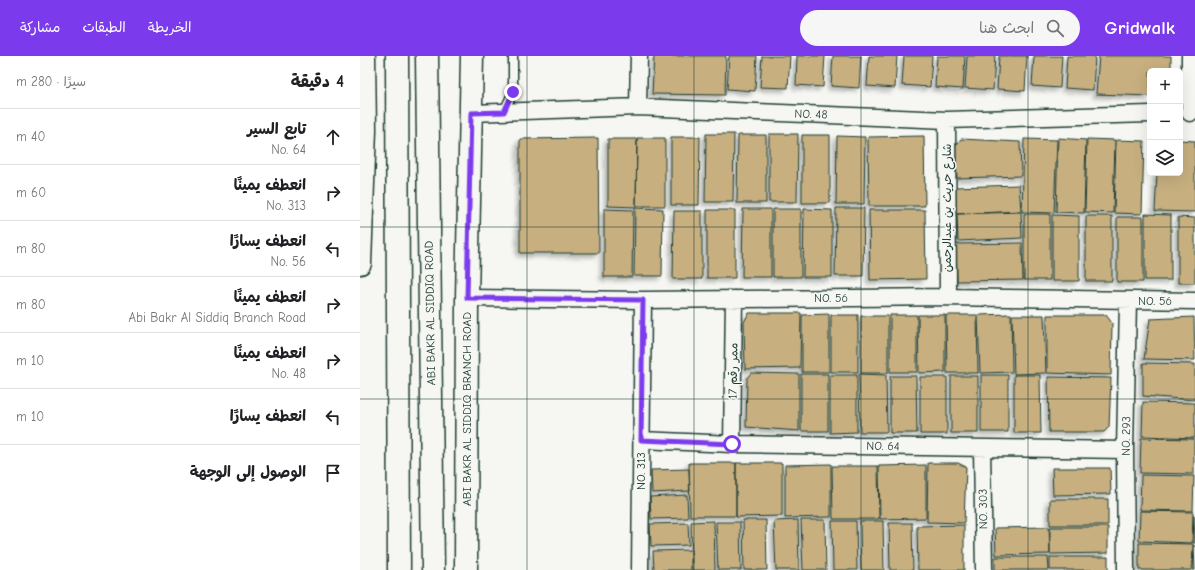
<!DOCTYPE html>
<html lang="ar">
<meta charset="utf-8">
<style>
:root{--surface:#fff;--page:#f6f6f6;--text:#202124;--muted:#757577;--line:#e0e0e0;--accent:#7c3aed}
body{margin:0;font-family:"Comic Neue","Playpen Sans Arabic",sans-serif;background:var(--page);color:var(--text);direction:rtl}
.controls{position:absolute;right:12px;top:12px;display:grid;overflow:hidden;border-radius:6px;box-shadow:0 4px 16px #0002}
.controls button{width:36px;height:36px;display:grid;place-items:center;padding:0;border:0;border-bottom:1px solid var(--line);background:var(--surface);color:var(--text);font:20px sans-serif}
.stop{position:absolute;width:12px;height:12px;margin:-9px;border:3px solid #7c3aed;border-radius:50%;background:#fff}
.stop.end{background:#7c3aed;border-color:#fff;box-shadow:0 1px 4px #0008}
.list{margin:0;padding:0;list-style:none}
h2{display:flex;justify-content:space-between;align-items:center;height:52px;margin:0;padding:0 16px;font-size:17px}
h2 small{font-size:13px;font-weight:400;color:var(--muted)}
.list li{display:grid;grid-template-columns:26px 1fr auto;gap:12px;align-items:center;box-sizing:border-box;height:56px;padding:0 16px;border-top:1px solid var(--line)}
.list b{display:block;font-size:15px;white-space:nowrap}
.list p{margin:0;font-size:13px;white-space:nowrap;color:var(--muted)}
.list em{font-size:13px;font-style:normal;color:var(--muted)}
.icon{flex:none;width:22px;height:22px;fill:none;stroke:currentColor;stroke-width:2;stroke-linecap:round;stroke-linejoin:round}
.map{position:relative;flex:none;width:835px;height:514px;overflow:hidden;direction:ltr}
header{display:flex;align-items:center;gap:24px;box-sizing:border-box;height:56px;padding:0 20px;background:var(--accent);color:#fff}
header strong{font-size:19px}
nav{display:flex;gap:22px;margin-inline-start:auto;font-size:14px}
.search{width:280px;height:36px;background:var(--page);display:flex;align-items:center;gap:10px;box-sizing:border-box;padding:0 14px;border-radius:22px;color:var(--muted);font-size:15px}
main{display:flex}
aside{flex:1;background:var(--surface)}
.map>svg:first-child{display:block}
.building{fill:#c7af7f;stroke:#1f3d34;filter:url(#shadow)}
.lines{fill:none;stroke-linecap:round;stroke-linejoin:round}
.lane-casing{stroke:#1f3d34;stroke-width:11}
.street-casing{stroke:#1f3d34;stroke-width:19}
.secondary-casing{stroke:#1f3d34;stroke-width:25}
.primary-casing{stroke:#1f3d34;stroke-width:25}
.lane{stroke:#f6f6f2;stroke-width:8}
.street{stroke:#f6f6f2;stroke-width:16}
.secondary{stroke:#f6f6f2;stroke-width:22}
.primary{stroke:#f6f6f2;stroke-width:22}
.route{stroke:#7c3aed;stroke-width:5}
.grid{fill:none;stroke:#1f3d34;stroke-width:1;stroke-opacity:0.55}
.labels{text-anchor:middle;stroke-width:3;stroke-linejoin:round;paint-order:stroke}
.street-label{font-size:12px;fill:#1f3d34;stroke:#f6f6f2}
</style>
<header>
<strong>Gridwalk</strong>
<div class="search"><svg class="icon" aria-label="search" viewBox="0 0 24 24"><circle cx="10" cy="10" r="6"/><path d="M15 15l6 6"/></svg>ابحث هنا</div>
<nav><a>الخريطة</a><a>الطبقات</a><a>مشاركة</a></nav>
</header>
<main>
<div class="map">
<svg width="835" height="514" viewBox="0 0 835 514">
<defs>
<filter id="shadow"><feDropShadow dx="-3.5" dy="3.5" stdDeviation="2" flood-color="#0004"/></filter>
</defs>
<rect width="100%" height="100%" fill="#f6f6f2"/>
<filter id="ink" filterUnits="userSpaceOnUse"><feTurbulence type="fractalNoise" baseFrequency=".025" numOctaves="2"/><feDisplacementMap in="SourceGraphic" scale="8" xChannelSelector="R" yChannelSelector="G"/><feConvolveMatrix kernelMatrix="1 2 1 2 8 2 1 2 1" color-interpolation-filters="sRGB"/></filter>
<g filter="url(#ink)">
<!-- building -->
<path class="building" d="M294,0h72l-1,39 -73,-1z
M369,0h28l-2,35 -28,-2z
M402,0h28l-2,32 -28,-1z
M437,0h28l-2,31 -27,-2z
M473,0h28l-2,32 -28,-2z
M509,0h28l-2,32 -28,-2z
M544,0h28l-2,31 -28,-2z
M577,0h28l-2,33 -28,-2z
M607,0h28l-2,34 -28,-2z
M639,0h28l-2,35 -28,-2z
M674,0h28l-2,32 -28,-2z
M707,0h28l-2,34 -28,-2z
M739,0h72v15h-21v25l-54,-2z
M346,78h28l-1,68h-28z
M409,78h29l-1,68h-28z
M378,79h28v68h-29z
M442,79h28v68h-28z
M477,80l28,1 -1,67h-28z
M564,80l1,70h-56l-1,-69z
M311,81h29l-1,68h-28z
M238,82l1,115h-79v-114z
M277,82h28v68h-29z
M698,82l28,2 -2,73 -28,-1z
M248,83h29l-1,68 -28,-1z
M601,83l59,3 1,34 -64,2 -2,-31z
M664,83l33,1 -3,73 -32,-1z
M727,83l28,1 -2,73 -28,-1z
M756,84l28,1 -2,73 -28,-1z
M820,84l15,1v71l-40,-1 2,-38h23z
M659,129l2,26 -65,3 -1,-27z
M275,152l28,1 -1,67h-28z
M476,152h28l-1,68h-28z
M244,153l29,1 -1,67h-28z
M383,153h28v68h-29z
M413,153h28v68h-28z
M444,153l28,1v67h-29z
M347,154h28v68h-28z
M509,154h56l1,69 -56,1z
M314,155h28v68h-29z
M661,156l1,26 -64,3 -1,-27z
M664,158h26v66h-26z
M785,158l26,1v65h-26z
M692,159l27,1v65h-27z
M726,160h26v65h-26z
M757,161h26v65h-26z
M818,161l17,1v65h-17z
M662,187l1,37 -66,1 -1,-37z
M389,257h52l-1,55 -55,1 -1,-47z
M469,258v58h-27v-57z
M651,258l1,58 -32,1 -2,-58z
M471,259h27v57h-27z
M530,259h27v57h-27z
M558,259h27v57l-26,1z
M586,259h31l1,58h-31z
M652,259h32l2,58 -32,1z
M687,259h59l6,8 -1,52 -64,-2z
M501,260h27v57h-27z
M834,261l1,43 -51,-1 6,-40z
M783,307l52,1v36l-52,-4z
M391,317l48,1v57l-53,-4 1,-49z
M441,318h27v57h-27z
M499,318l27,1 1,57h-27z
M470,319h27v57l-27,1z
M621,319h27v57h-27z
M654,319h26l1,58h-27z
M530,320h26l1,57h-27z
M591,320h27v57h-27z
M560,321h27v57h-27z
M688,321l63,1 -2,49 -5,5h-55z
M783,346l52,1v35l-53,-2z
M781,382l53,1v35l-54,-1z
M329,407h47v53h-46z
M376,407h46v53l-46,1z
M568,407h30l8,4 -2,56 -37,-1z
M471,408v53l-46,1v-53z
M566,409v53l-46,1 -1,-53z
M472,410h46l1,53h-46z
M692,412h58l1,26 -58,1z
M329,413l1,22 -38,2 -1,-23z
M781,419l53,1 -1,35 -53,-1z
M327,439l1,23 -37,1 -1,-22z
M690,443h58v26h-58z
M780,455l53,1 -1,31 -53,-2z
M834,459l1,28h-2z
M383,464h23l1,50h-23z
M438,464l1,50h-23l-2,-49z
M441,464h24l1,50h-23z
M354,465l1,49h-23l-1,-48z
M472,465h24l1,49h-24z
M500,465h23l1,49h-23z
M356,466h24l1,48h-23z
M328,467l1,22 -38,1 -1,-22z
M529,467h23l1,47h-23z
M604,469v45h-46l-1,-44z
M689,471l1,27 -54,1 -1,-27z
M690,471h58v26l-58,1z
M779,487l54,1 -1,26h-53z
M834,489l1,25h-2z
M331,494v20h-37l-1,-19z
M635,501h53l1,13h-54z
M690,501h58v13h-58z"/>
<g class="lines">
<defs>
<path id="lane" d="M144,55l9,-19v-36"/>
<path id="street" d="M278,51l1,-51
M111,57l167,-6 309,13 203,-6
M830,57v-57
M587,64l1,177
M107,242l176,2 305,-3 247,4
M281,384l91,4 393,6
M372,388l2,-145
M622,392l2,122
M280,514l3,-270
M766,514l-1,-120 3,-149"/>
<path id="secondary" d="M0,207l5,-133 -1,-74
M106,514l1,-272 5,-242"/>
<path id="primary" d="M37,0l2,514
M67,0l6,514"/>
</defs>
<!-- lane casing -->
<use href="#lane" class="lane-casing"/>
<!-- street casing -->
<use href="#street" class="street-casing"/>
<!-- secondary casing -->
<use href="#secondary" class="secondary-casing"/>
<!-- primary casing -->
<use href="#primary" class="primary-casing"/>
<!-- lane -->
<use href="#lane" class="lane"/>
<!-- street -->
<use href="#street" class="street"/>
<!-- secondary -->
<use href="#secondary" class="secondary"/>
<!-- primary -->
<use href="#primary" class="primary"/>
</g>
</g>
<g class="lines" filter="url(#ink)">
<!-- route -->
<path class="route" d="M153,36l-9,20 -33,1 -4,185 176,2 -2,140 91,4"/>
</g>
<!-- grid -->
<path class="grid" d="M167,0v514M334,0v514M501,0v514M668,0v514M0,171h835M0,343h835"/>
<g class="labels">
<!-- street labels -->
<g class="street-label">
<text transform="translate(451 58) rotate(2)" y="4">NO. 48</text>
<text transform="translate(587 152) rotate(-90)" y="4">شارع حريث بن عبدالرحمن</text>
<text x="471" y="246">NO. 56</text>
<text x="795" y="249">NO. 56</text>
<text transform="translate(70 257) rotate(-91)" y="4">ABI BAKR AL SIDDIQ ROAD</text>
<text transform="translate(373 315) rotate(-89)" y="4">ممر رقم 17</text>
<text transform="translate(107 353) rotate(-90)" y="4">ABI BAKR AL SIDDIQ BRANCH ROAD</text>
<text transform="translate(766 380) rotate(-89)" y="4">NO. 293</text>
<text transform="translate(523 390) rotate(1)" y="4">NO. 64</text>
<text transform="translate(281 415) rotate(-90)" y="4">NO. 313</text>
<text transform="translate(623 453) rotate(-91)" y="4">NO. 303</text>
</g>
</g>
</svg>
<div class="controls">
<button>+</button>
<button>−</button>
<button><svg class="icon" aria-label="layers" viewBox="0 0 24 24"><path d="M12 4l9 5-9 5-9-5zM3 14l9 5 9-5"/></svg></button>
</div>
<div class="stop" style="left:372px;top:388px"></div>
<div class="stop end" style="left:153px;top:36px"></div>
</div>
<aside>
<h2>4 دقيقة<small>سيرًا · 280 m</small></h2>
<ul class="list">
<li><svg class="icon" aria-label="ahead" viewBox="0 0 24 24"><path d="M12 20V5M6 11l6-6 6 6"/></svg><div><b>تابع السير</b><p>No. 64</p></div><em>40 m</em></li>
<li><svg class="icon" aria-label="right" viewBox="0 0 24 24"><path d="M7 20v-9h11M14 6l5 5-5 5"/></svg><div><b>انعطف يمينًا</b><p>No. 313</p></div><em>60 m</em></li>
<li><svg class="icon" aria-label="left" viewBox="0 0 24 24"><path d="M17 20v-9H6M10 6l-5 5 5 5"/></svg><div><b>انعطف يسارًا</b><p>No. 56</p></div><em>80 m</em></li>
<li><svg class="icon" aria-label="right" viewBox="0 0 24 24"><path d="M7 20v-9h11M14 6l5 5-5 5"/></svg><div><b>انعطف يمينًا</b><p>Abi Bakr Al Siddiq Branch Road</p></div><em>80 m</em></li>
<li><svg class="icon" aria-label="right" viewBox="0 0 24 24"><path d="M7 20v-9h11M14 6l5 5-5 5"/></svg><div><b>انعطف يمينًا</b><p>No. 48</p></div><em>10 m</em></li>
<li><svg class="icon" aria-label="left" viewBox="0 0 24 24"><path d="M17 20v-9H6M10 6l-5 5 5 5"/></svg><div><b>انعطف يسارًا</b></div><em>10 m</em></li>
<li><svg class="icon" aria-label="arrive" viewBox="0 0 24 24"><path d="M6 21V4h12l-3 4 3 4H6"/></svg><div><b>الوصول إلى الوجهة</b></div></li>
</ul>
</aside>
</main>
